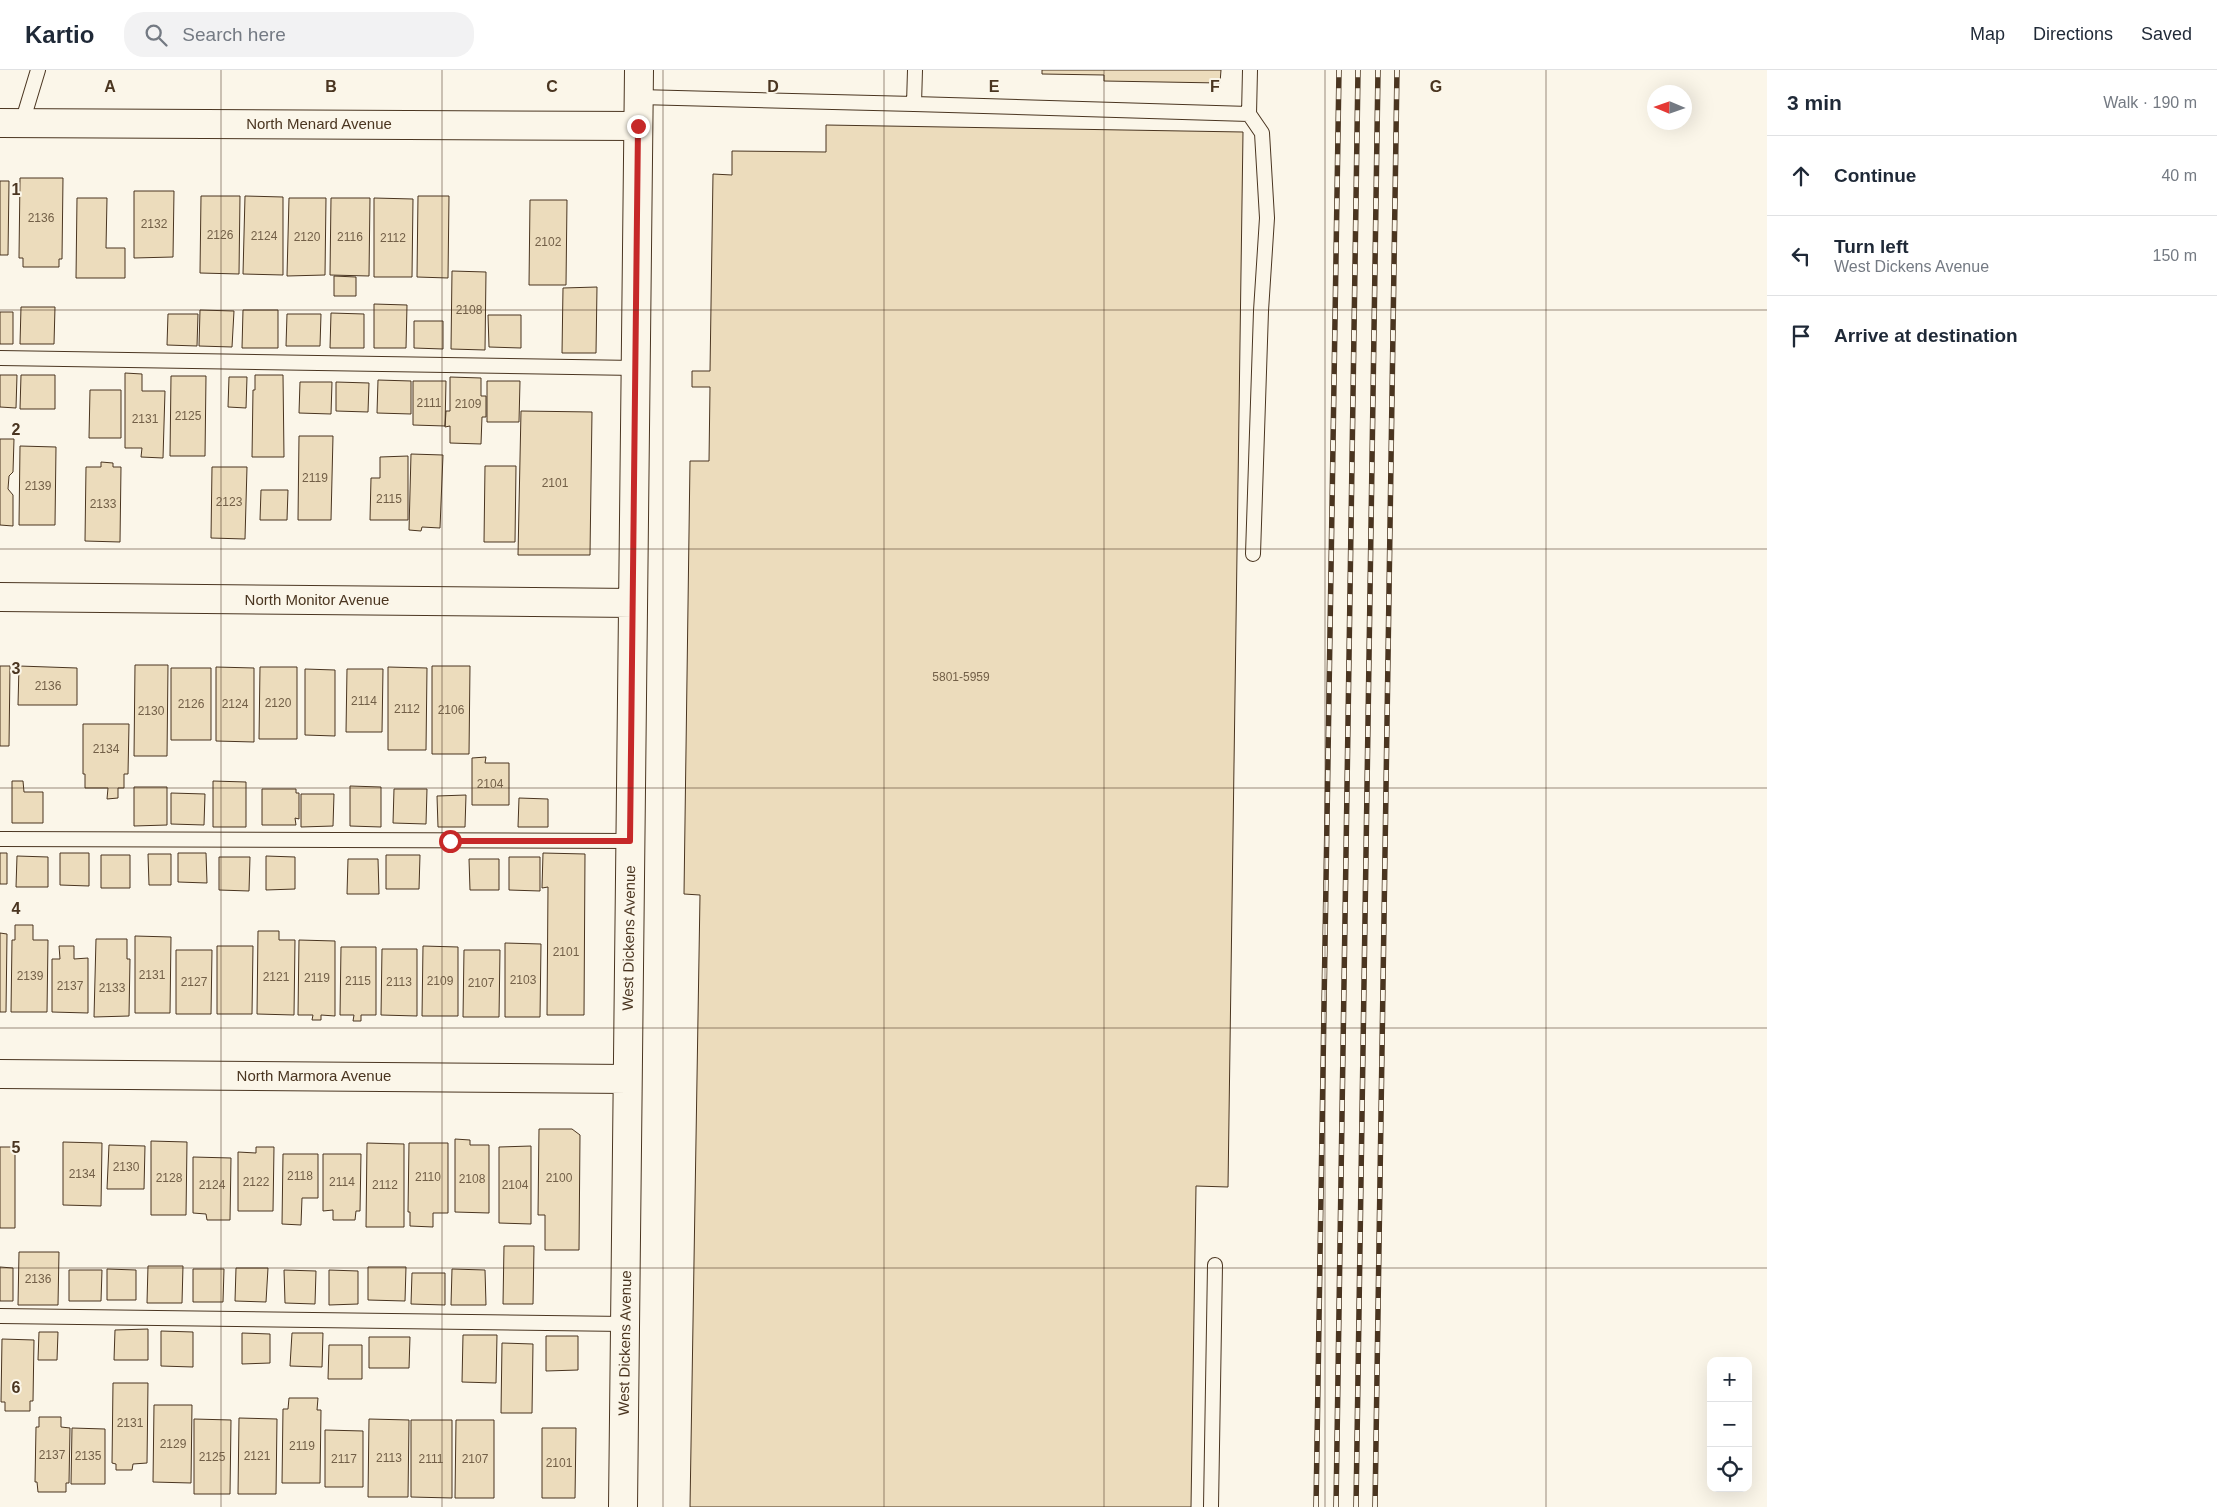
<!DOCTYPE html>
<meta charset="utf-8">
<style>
:root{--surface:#fff;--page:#f2f2f3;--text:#1f2937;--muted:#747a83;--line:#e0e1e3}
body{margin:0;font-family:Arial,sans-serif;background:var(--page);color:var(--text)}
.controls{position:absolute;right:15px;bottom:15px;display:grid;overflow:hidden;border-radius:10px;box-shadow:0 5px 20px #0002}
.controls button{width:45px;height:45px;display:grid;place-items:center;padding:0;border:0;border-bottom:1px solid var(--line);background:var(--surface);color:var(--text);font:25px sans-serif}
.compass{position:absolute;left:1647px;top:15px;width:45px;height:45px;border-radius:50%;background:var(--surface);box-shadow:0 5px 20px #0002;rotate:272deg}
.stop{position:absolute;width:15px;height:15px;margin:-11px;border:4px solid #c62828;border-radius:50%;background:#fff}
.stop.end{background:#c62828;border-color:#fff;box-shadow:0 1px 5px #0008}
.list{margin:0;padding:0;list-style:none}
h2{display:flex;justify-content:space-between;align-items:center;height:65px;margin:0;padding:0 20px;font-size:21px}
h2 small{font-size:16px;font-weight:400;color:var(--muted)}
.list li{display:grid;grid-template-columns:32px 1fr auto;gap:15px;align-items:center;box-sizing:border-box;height:80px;padding:0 20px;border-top:1px solid var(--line)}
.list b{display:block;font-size:19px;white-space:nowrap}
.list p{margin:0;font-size:16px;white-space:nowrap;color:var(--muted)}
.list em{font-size:16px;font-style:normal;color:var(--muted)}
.icon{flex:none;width:28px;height:28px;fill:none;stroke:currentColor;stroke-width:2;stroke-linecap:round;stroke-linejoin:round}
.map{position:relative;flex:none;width:1767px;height:1437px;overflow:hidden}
header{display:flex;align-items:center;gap:30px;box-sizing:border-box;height:70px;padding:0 25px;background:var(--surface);border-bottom:1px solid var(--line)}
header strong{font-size:24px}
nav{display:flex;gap:28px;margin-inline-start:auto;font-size:18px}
.search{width:350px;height:45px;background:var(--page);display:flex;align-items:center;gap:12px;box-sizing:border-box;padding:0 18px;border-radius:20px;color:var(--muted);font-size:19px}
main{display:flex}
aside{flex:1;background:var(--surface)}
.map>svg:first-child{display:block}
.building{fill:#ecdcbc;stroke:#4a3520}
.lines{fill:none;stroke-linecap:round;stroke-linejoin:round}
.lane-casing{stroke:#4a3520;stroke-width:16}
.street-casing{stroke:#4a3520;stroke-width:30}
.lane{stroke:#fbf6e9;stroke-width:14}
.street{stroke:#fbf6e9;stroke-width:28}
.rail-casing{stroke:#4a3520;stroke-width:5.5}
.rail{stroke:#fbf6e9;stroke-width:4;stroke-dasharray:11;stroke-linecap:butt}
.route{stroke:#c62828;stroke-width:6}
.grid{fill:none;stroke:#4a3520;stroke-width:1;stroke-opacity:0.55}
.labels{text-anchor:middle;stroke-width:4;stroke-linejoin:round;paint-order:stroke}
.number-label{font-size:12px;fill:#725f47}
.street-label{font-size:15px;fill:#4a3520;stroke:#fbf6e9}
.grid-label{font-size:16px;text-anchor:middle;font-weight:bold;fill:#4a3520;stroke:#fbf6e9;stroke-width:4;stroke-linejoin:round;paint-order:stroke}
</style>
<header>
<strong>Kartio</strong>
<div class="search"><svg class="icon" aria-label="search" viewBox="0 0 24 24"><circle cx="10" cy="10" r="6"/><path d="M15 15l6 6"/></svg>Search here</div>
<nav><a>Map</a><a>Directions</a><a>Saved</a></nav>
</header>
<main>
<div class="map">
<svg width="1767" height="1437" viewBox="0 0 1767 1437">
<rect width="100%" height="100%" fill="#fbf6e9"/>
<!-- building -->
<path class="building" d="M1042,0h179l-1,13 -116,-2v-6l-62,-1z
M826,55l417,7 -15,1055 -32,-1 -5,321h-501l10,-612 -16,-1 6,-433h19l1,-74h-18v-16h18l3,-197 19,1v-24l94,1z
M20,108h43l-1,81h-3v8h-36v-9h-4z
M0,111h9l-1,74h-8z
M134,121h40l-1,66 -39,1z
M201,126h39l-1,78 -39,-1z
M245,126l38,1v78l-40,-1z
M418,126h31l-1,82 -31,-1z
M77,128h30l-1,50h19v30h-49z
M289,128h37l-1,77 -38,1z
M331,128h39l-1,78 -39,-1z
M374,128l39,1 -1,78h-38z
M530,130h37l-1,85h-37z
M452,201l34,1 -1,78 -34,-1z
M334,206l22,1v19h-22z
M597,217l-1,66h-34l1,-65z
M374,234l33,1 -1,43h-32z
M21,237h34l-1,37h-34z
M200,240l34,1 -2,36 -33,-1z
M243,240h35v38h-36z
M0,242h13v32h-13z
M331,243l33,1v34h-34z
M168,244h30l-1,32 -30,-1z
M287,244h34l-1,32h-34z
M488,245h33v33l-32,-1z
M414,251h29v28l-29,-1z
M125,303l17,1v17h23l-2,67 -22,-1 1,-9h-17z
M0,305h17l-1,33 -16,-1z
M21,305h34v34h-35z
M255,305h28l1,82h-32l1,-67h2z
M171,306h35l-1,80h-35z
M229,307h18l-1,31 -18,-1z
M450,307l31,1v18h5v21h-4l-1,27 -31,-1v-17l-5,1 1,-16h4z
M378,310l33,1v33l-34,-1z
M413,311h33l-1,45 -32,-1z
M487,311h33l-1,41h-32z
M300,312h32l-1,32 -32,-1z
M336,312l33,1 -1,29 -32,-1z
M90,320h31v48h-32z
M521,341l71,1 -2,143h-72z
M299,366h34l-2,84h-33z
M0,369h14l-1,33 -4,4 -1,13 5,6v31l-13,-1z
M20,376l36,1 -1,78h-36z
M411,384l32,1 -3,73 -18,-1 -1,4 -12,-1z
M408,386v64h-38l1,-42h9v-21z
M101,392l12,1v4h8l-1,75 -35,-1 1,-74h15z
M485,396h31l-1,76h-31z
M212,397h35l-2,72 -34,-1z
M261,420h27l-1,30h-27z
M135,595h33l-1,91h-33z
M0,596h10l-1,80h-9z
M19,596l58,2v37h-59z
M432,596h38l-1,88h-37z
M216,597l38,1v74l-38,-1z
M260,597h37v72h-38z
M388,597l39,1 -1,82h-38z
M171,598h40v72h-40z
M305,599l30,1v66l-30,-1z
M347,599h36l-1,63h-36z
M83,654h46l-1,50h-4v14h-6v10l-11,1 1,-11h-23v-14h-2z
M486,687l-1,6h24v42h-37v-47z
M12,711h11l1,11h19v31h-31z
M213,711l33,1v45h-33z
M350,716l31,1v40l-31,-1z
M134,717h33v38l-33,1z
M262,719h34v4h3v26l-4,-1 1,7h-34z
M394,719h33l-1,35 -33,-1z
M171,723l34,1 -1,31 -33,-1z
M301,724h33l-1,32 -32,1z
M466,725l-1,32h-27l-1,-31z
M519,728l29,1v28h-30z
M0,783h7v31h-7z
M60,783h29v33l-29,-1z
M178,783h28l1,30 -29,-1z
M543,783l42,1 -1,161h-37l1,-128 -6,1z
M148,784h23v31h-22z
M101,785h29v33h-29z
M386,785h34l-1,34h-33z
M17,786l31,1v30h-32z
M266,786l29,1v32l-29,1z
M219,787h31l-1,34 -30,-1z
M509,787h31v34l-31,-1z
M348,789h30l1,35h-32z
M469,789h30v31h-29z
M15,855h18v15h15l-1,72h-36l1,-72h3z
M258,861h21v9h16l-1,75 -37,-1z
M0,863l7,1 -1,78h-6z
M135,866l36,1 -1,76h-35z
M96,869h31v20h3l-1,57 -35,1z
M299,870l36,1v75l-14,-1v5h-9l1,-5h-15z
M505,873l36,1 -1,73h-35z
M59,876h15v13l14,-1v55l-36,-1v-53h8z
M217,876h36l-1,68h-35z
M423,876l35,1v69h-36z
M341,877h35v68h-15v6h-8l1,-6h-14z
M382,879h35v67l-36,-1z
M176,880h36l-1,64h-35z
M464,880h36l-1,67h-36z
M539,1059h33l8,6 -1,115h-34v-35h-7z
M455,1069l15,1v5h19v68l-34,-1z
M151,1071l36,1 -1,73h-35z
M63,1072l39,1 -1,63 -38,-1z
M367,1073l37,1v83h-38z
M409,1073h39v70h-15v14l-23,-1v-14h-2z
M109,1075l36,1 -1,43h-37z
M531,1076v78l-32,-1v-76z
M0,1077h15v81h-15z
M256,1077h18l-1,64h-35v-59l18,1z
M283,1084h35v44h-16l-1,27 -19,-1z
M323,1084h38l-1,57h-4l-1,9h-22v-10l-10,1z
M193,1087l38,1 -1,62h-23l-1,-6 -13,-1z
M504,1176h30l-1,58h-30z
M19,1182h40l-1,53h-40z
M148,1196h35l-1,37h-35z
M0,1197l13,1v33h-13z
M368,1197h38l-1,34 -37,-1z
M236,1198h32l-2,34 -31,-1z
M107,1199l29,1v30h-29z
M193,1199h31l-1,33h-30z
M452,1199l33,1 1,35h-35z
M69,1200h33l-1,31h-32z
M284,1200l32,1 -1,33 -30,-1z
M329,1200l29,1v33l-29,1z
M412,1203h33v32l-34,-1z
M148,1259v31h-34l1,-30z
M161,1261l32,1v35l-32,-1z
M39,1262h19l-1,28h-19z
M242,1263l28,1v29l-28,1z
M292,1263h31l-1,34 -32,-1z
M463,1265h34l-1,48 -34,-1z
M546,1266h32v34l-32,1z
M369,1267h41l-1,31h-40z
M2,1269l32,1 -1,61h-3v10h-25v-9h-4z
M502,1273l31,1 -1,69h-31z
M329,1275h33v34h-34z
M113,1313h35l-1,80 -14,1 -1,6h-16v-6l-4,-1z
M289,1328h29l-1,12h4l-1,73h-38l1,-74h5z
M154,1335h38l-1,78 -38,-1z
M39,1347h22v10l9,1 -1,55h-3v9h-28l-1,-10h-2l1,-55h3z
M239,1348l38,1 -1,75h-38z
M194,1349l37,1 -1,74h-36z
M369,1349l40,1 -1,77h-40z
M411,1350h41v78l-41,-1z
M456,1350h38v78h-39z
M72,1358l33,1v55h-34z
M542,1358h34l-1,70h-33z
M325,1360l38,1v56h-38z"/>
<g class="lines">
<defs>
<path id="lane" d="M1250,0l-1,44 13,19 5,85 -6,93 -8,243
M639,27l275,7 1,-34
M914,34l335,10
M22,53l16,-53
M0,288l636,10
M0,769l630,2
M0,1246l625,8
M1211,1437l4,-242"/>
<path id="street" d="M0,53l638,3
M0,527l633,6
M0,1004l627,5
M623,1437l16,-1437"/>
</defs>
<!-- lane casing -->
<use href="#lane" class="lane-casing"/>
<!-- street casing -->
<use href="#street" class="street-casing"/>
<!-- lane -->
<use href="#lane" class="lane"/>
<!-- street -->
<use href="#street" class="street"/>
<defs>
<path id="rail" d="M1316,1437l23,-1437
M1336,1437l22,-1437
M1356,1437l22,-1437
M1375,1437l22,-1437"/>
</defs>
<!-- rail casing -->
<use href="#rail" class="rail-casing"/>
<!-- rail -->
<use href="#rail" class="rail"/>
</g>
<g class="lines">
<!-- route -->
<path class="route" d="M450,771h180l8,-715"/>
</g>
<!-- grid -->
<path class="grid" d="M221,0v1437M442,0v1437M663,0v1437M884,0v1437M1104,0v1437M1325,0v1437M1546,0v1437M0,240h1767M0,479h1767M0,718h1767M0,958h1767M0,1198h1767"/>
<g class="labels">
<!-- number labels -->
<g class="number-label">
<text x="41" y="152">2136</text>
<text x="154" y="158">2132</text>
<text x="220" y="169">2126</text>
<text x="264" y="170">2124</text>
<text x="307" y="171">2120</text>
<text x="350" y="171">2116</text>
<text x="393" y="172">2112</text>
<text x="548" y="176">2102</text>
<text x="469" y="244">2108</text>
<text x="429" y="337">2111</text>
<text x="468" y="338">2109</text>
<text x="188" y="350">2125</text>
<text x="145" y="353">2131</text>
<text x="315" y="412">2119</text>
<text x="555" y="417">2101</text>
<text x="38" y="420">2139</text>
<text x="389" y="433">2115</text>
<text x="229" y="436">2123</text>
<text x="103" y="438">2133</text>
<text x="961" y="611">5801-5959</text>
<text x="48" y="620">2136</text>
<text x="364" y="635">2114</text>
<text x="278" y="637">2120</text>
<text x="191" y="638">2126</text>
<text x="235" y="638">2124</text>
<text x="407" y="643">2112</text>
<text x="451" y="644">2106</text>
<text x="151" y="645">2130</text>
<text x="106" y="683">2134</text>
<text x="490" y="718">2104</text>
<text x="566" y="886">2101</text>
<text x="152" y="909">2131</text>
<text x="30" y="910">2139</text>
<text x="276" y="911">2121</text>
<text x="317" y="912">2119</text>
<text x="523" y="914">2103</text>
<text x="358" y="915">2115</text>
<text x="440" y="915">2109</text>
<text x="194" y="916">2127</text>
<text x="399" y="916">2113</text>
<text x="481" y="917">2107</text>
<text x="70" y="920">2137</text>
<text x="112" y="922">2133</text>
<text x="126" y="1101">2130</text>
<text x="82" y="1108">2134</text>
<text x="300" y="1110">2118</text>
<text x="428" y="1111">2110</text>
<text x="169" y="1112">2128</text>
<text x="559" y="1112">2100</text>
<text x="472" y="1113">2108</text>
<text x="256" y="1116">2122</text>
<text x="342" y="1116">2114</text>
<text x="212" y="1119">2124</text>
<text x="385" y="1119">2112</text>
<text x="515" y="1119">2104</text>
<text x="38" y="1213">2136</text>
<text x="130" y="1357">2131</text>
<text x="173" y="1378">2129</text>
<text x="302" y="1380">2119</text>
<text x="52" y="1389">2137</text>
<text x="88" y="1390">2135</text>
<text x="257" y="1390">2121</text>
<text x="212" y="1391">2125</text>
<text x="389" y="1392">2113</text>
<text x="344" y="1393">2117</text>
<text x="431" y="1393">2111</text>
<text x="475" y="1393">2107</text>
<text x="559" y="1397">2101</text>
</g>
<!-- street labels -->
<g class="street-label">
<text x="319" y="59">North Menard Avenue</text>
<text x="317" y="535">North Monitor Avenue</text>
<text transform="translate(629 868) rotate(-89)" y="5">West Dickens Avenue</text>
<text x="314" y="1011">North Marmora Avenue</text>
<text transform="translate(625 1273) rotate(-89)" y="5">West Dickens Avenue</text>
</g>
</g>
<g class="grid-label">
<text x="110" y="22">A</text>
<text x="331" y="22">B</text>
<text x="552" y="22">C</text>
<text x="773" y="22">D</text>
<text x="994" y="22">E</text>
<text x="1215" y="22">F</text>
<text x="1436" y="22">G</text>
<text x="16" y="125">1</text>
<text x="16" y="365">2</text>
<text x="16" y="604">3</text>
<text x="16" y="844">4</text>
<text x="16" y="1083">5</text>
<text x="16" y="1323">6</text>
</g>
</svg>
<div class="controls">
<button>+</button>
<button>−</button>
<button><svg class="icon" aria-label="locate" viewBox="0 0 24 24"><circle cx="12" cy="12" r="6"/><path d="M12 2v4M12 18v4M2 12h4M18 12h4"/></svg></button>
</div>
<svg class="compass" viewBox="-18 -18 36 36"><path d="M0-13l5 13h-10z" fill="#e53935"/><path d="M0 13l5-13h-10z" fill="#747a83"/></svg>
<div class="stop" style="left:450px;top:771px"></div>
<div class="stop end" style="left:638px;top:56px"></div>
</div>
<aside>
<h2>3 min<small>Walk · 190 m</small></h2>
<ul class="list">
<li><svg class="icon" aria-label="ahead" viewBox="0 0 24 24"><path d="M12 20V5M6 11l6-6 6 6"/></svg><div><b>Continue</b></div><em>40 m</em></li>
<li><svg class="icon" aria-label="left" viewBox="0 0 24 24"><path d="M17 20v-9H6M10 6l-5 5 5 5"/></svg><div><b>Turn left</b><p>West Dickens Avenue</p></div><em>150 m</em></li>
<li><svg class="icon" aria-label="arrive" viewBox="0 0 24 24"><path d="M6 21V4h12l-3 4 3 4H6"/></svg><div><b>Arrive at destination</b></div></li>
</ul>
</aside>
</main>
